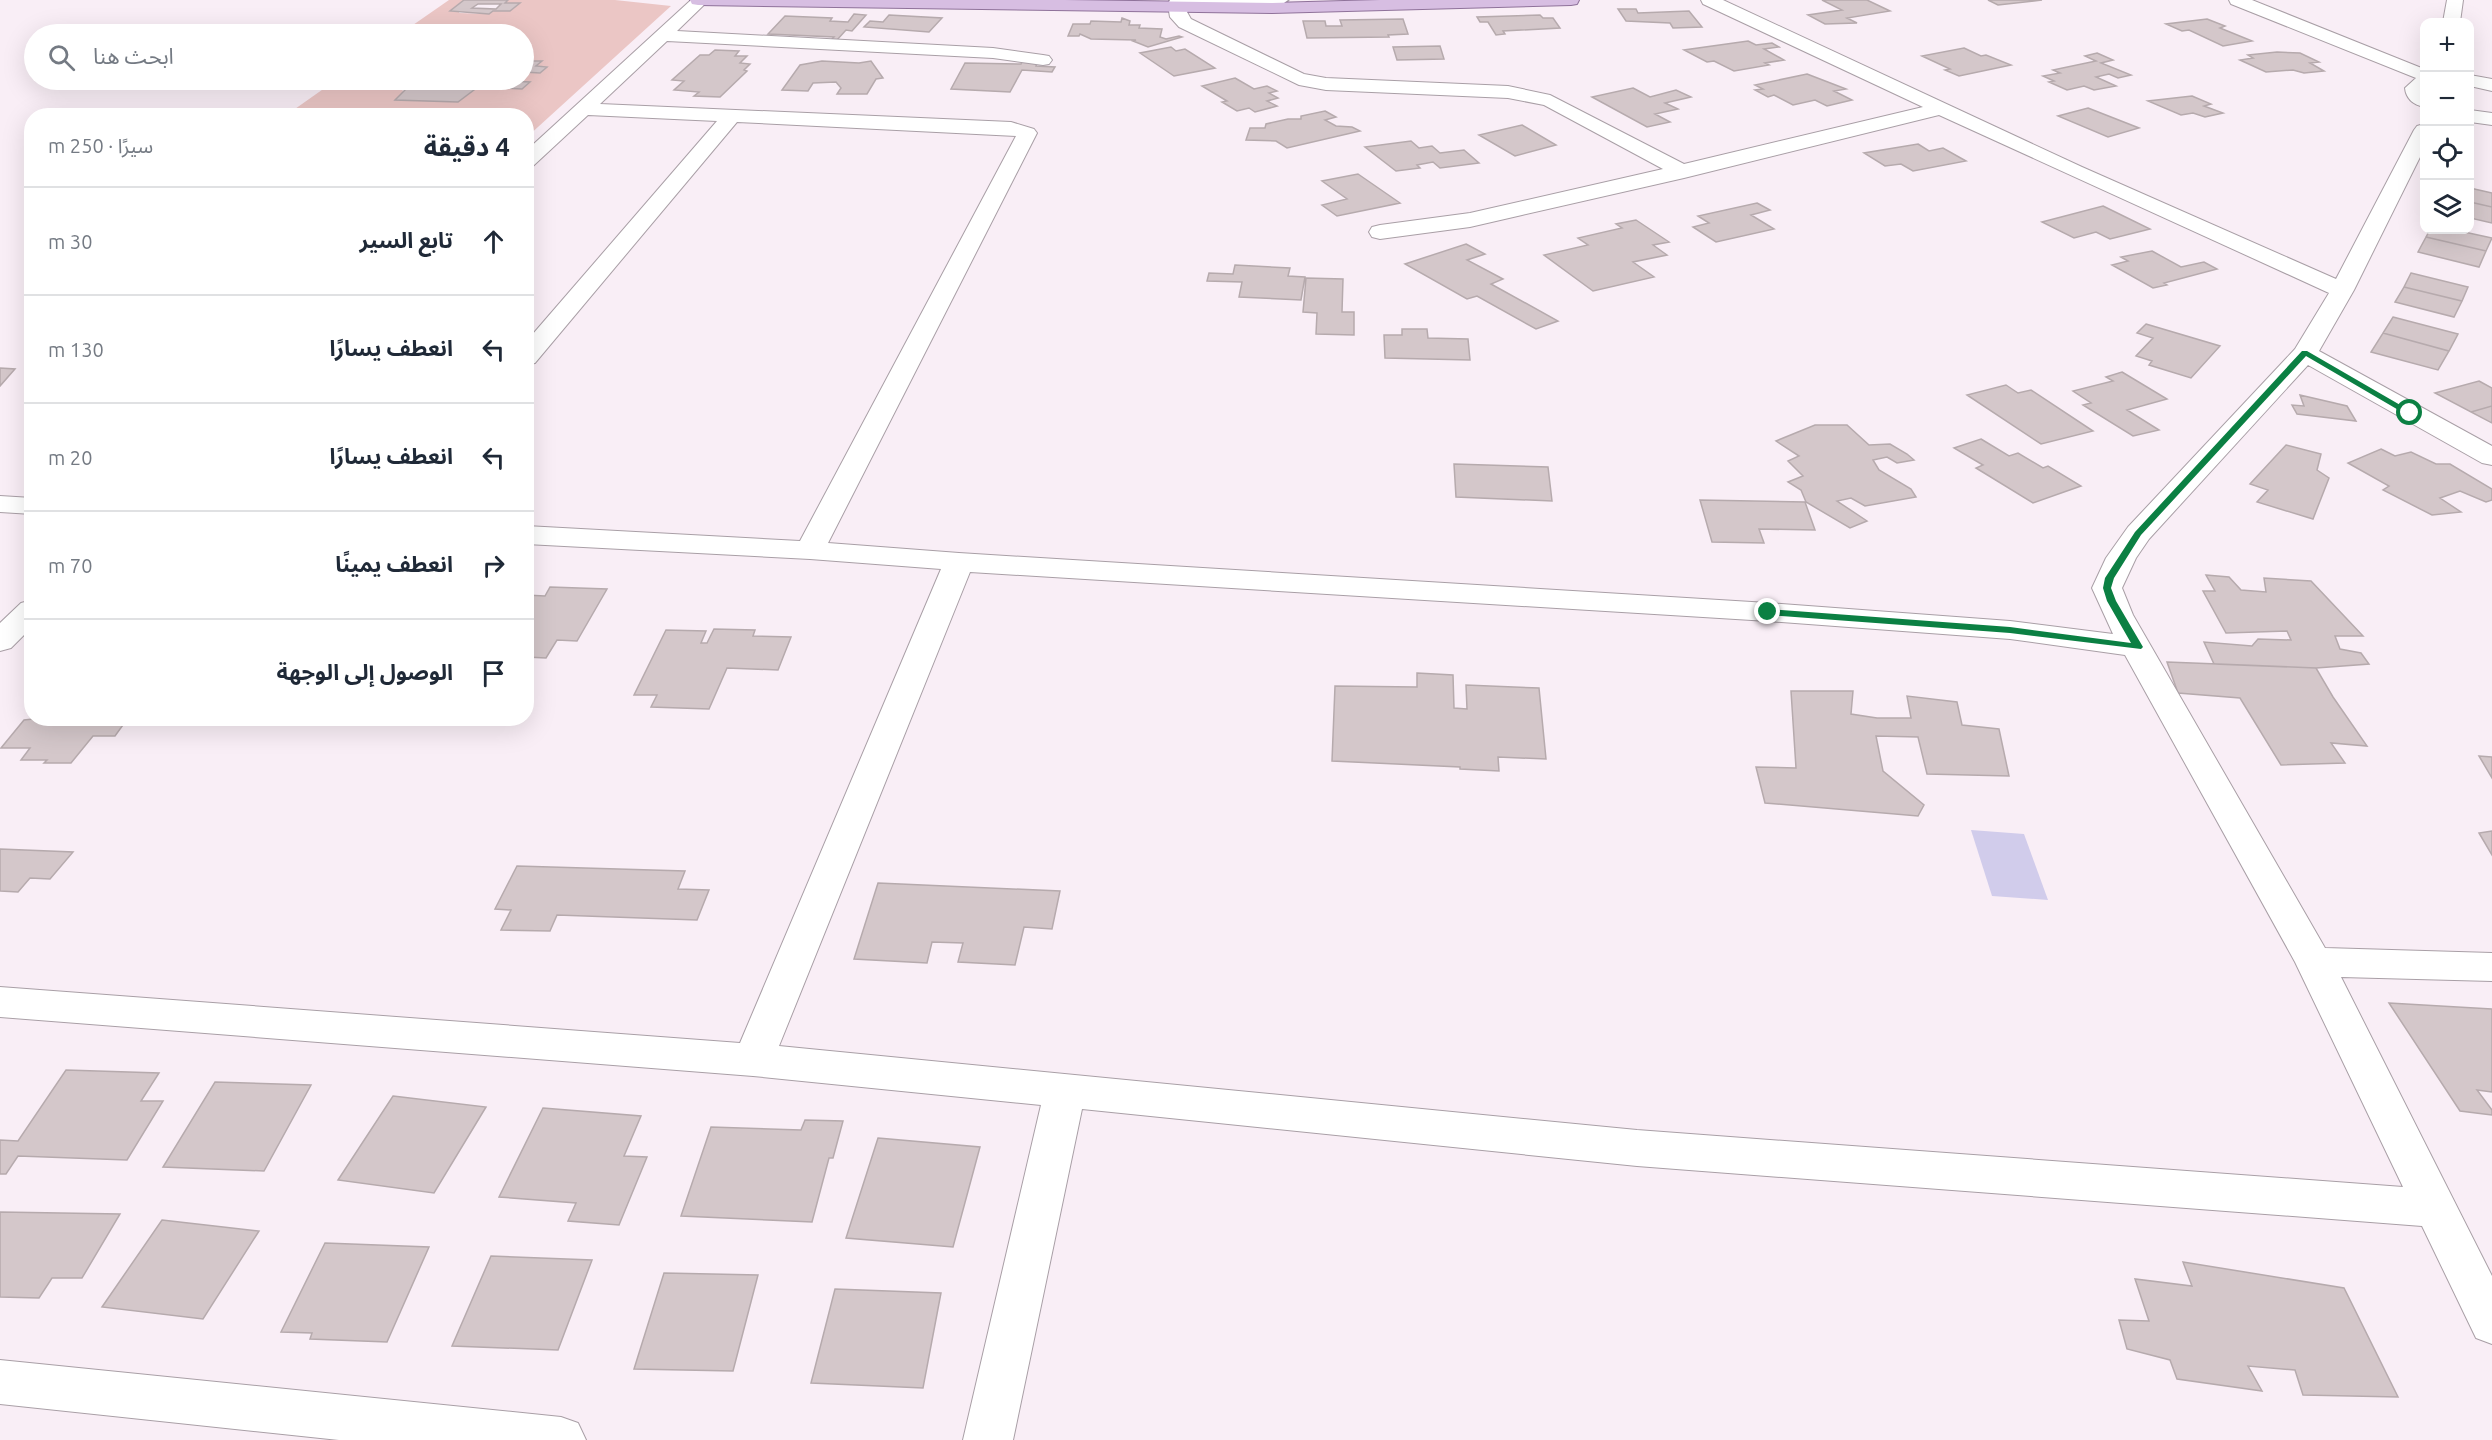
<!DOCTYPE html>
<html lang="ar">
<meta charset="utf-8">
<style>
:root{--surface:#fff;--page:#f6f6f7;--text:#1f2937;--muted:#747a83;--line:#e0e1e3}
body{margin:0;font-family:Ubuntu,"Noto Sans Arabic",sans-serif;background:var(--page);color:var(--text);direction:rtl}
.controls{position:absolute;right:18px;top:18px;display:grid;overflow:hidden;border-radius:12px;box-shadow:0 6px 24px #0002}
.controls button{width:54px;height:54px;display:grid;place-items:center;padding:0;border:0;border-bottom:2px solid var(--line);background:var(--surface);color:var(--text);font:30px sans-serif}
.stop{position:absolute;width:18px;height:18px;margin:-14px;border:4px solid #0b8043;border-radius:50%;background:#fff}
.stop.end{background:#0b8043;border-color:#fff;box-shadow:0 2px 6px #0008}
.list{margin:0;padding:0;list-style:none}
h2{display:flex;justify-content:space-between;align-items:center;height:78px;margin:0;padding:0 24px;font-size:26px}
h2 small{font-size:20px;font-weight:400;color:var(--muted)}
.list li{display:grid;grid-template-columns:39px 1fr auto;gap:18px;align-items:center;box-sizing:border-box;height:108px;padding:0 24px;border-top:2px solid var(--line)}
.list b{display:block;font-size:22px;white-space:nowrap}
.list em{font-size:20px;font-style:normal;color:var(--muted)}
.icon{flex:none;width:33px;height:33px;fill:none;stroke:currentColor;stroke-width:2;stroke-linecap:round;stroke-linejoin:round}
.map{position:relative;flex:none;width:2492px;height:1440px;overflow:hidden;direction:ltr}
.search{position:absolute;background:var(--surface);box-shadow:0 6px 24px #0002;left:24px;top:24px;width:510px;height:66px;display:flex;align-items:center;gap:15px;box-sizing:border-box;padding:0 21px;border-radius:33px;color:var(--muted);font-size:22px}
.panel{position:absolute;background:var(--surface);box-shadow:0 6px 24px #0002;left:24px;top:108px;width:510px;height:618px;border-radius:24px;direction:rtl}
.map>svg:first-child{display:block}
.green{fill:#ebc6c5}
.water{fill:#d1cceb}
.building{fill:#d4c7ca;stroke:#b6aaad;stroke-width:1.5;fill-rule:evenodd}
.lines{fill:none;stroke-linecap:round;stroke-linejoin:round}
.service-casing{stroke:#a99fa6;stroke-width:3}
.minor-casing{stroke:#a99fa6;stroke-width:2}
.primary-casing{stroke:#8f729a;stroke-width:2}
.service{fill:#fff;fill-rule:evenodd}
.minor{fill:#fff;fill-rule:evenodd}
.primary{fill:#d7bee2;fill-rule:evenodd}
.route{fill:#0b8043}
</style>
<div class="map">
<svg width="2492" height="1440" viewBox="0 0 2492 1440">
<rect width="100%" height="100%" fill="#f9eef6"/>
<!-- green -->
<path class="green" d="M449,0h15l-5,13 29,1 5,-3h17l9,-7 -14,-1 3,-3h107l56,6 -144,131 -1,-21h-241l51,-36h40l-4,3 39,1 -9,7 3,1 -9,8 62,2 20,-15 43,2 -14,-8 17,-1v-8l16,1 6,-6 -10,-1 4,-5h-16v-27h-124z"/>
<!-- water -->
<path class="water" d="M1971,830l53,4 24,66 -56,-4z"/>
<!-- building -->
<path class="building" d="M464,0h44l-3,3h15l-10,8h-17l-4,3 -39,-3zM478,4h23l-5,5 -24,-1z
M1822,0h45l23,11 -43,7 10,5 -32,1 -17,-9 34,-5z
M1988,0h54l-44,5z
M1618,9h18l2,4 51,-2 13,16 -29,1 -3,-5 -44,-2z
M854,14l12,1 -14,16 -6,-1 -9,10 -5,-1 2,-2 -66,-3 17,-18 47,2 -2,3 18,1z
M889,15l53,3 -13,14 -65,-5 6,-6 13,1z
M1540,15l3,3h10l7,10 -57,3 2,3 -9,1 -8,-13h-8l-3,-5z
M1122,18l8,3 -1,4h11l-1,3 23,1 -2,8 6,2 13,-3 3,1 -34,10 -15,-6 3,-1 -45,-1 -11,-5 -1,2h-11l5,-12h17l1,-3 30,1z
M1403,19l5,15 -20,1 1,2 -82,1 -4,-17h22l1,5h16l-2,-6z
M2207,19l18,7 -5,2 32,13 -29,5 -34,-16 -7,1 -16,-7z
M1748,41l8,4 16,-2 7,4 -15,2 20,11 -19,3 4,2 -35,6 -20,-10 -7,1 -23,-12z
M1440,46l4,13 -47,1 -4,-13z
M1171,47l5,4 9,-2 30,19 -41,8 -34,-23z
M1964,48l17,8 5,-1 25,10 -52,11 -14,-6 5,-1 -28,-13z
M715,50l24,1 -4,5h12l-7,7 10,1 -6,6 3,1 -27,26 -26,-1 5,-4 -25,-2 10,-9 -12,-1 28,-25h9z
M2277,52l23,1 19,9 -9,1 14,8 -20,2 -11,-3 -27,2 -26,-12 13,-2 -5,-3z
M2097,53l16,7 -12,3 30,12 -13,3 -9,-4 -13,3 20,9 -22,4 -10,-4 -17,4 -18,-8 5,-1 -11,-5 17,-3 -7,-3 43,-9 -11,-5z
M524,61h18l-6,5 11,1 -7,6 -16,-1z
M822,61l37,2 12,-2 12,17 -7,1 -9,15h-30l4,-6 -5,-6 -23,1 -5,8 -26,-1 18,-25z
M1022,62h15l-1,4 19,1 -3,5 -30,-2 -12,22 -59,-3 14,-26 56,1z
M1807,74l39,15 -12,2 18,9 -25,6 -12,-6 -22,5 -19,-10 -6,2 -13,-7 8,-1 -8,-4z
M1235,78l19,11 13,-3 10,5 -8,2 9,5 -11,3 10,5 -22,6 -6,-4 -12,3 -15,-9 5,-1 -25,-15z
M376,80h133l-2,1 23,1 -8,7 -44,-2 -20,15 -63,-2 16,-16 -39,-1z
M1633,88l17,9 26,-7 15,7 -26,6 13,6 -23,5 15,8 -23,5 -55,-30z
M2192,96l19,8 -7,2 19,7 -18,4 -12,-4 -12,2 -33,-14z
M2088,108l51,20 -31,9 -50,-21z
M1325,111l11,6 -11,3 11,6 16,1 8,4 -73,17 -11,-7 -30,-1 4,-12h15l1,-4 22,-5h13v-3z
M1522,125l34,20 -41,11 -36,-21z
M1411,141l8,7 13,-2 8,7 24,-3 15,13 -39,5 -7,-6 -16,3 3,3 -24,3 -31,-24z
M1918,144l11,7 14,-3 23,13 -53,10 -12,-7 -16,2 -21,-13z
M1358,174l42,29 -63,13 -15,-11 25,-6 -25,-18z
M2470,188l22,5v14l-22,-5z
M2470,202l22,5v16l-22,-5z
M1757,203l13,7 -19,5 23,14 -58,13 -23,-15 16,-4 -11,-7z
M2103,206l47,23 -40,10 -14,-7 -22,6 -32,-16z
M1636,220l33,22 -16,3 14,10 -34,7 21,15 -61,14 -49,-36 44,-10 -10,-7 44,-10 -6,-4z
M2430,230h25l37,8 -6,13 -60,-14z
M2426,237l60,14 -7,16 -61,-15z
M1466,244l19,10 -18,6 36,19 -12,5 67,37 -22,8 -59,-33 -10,3 -62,-35z
M2152,251l29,16 23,-5 13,7 -53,14 3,2 -14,3 -41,-23 16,-4 -7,-4z
M1235,265l55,3 -2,8 17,1 -4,23 -62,-3 3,-15 -35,-1 2,-8 24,1z
M2411,273l57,14 -6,14 -58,-14z
M1306,278l37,1 -1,33h12v23l-38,-1 1,-21 -14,-1z
M2404,287l58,14 -8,16 -59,-15z
M2393,317l65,17 -9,17 -66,-18z
M2146,324l74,22 -29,32 -42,-13 3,-4 -16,-5 17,-18 -16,-5z
M1402,329h25l1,9 40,1 2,21 -85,-2 -1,-23h18z
M2383,333l66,18 -11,19 -67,-18z
M0,368l15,1 -15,17z
M2122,372l45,27 -40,11 32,20 -26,6 -50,-31 8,-2 -18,-12 40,-10 -7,-4z
M2479,381l13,7v18l-21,6 -36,-19z
M2006,385l12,8 13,-3 62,41 -52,13 -74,-49z
M2300,395l47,11 9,15 -59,-7 -5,-9 12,1z
M2492,406v17l-21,-11z
M1815,425h32l22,20 21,-1 17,10 7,6 -17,3 -10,-6 -14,3 6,10 32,19 5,8 -51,9 -14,-8 -14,3 30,20 -17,7 -44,-26 -5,-12 -13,-8 15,-6 -15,-15 11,-5 -23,-15z
M1981,439l28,17 9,-3 25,15 5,-2 33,20 -48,17 -57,-35 7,-3 -29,-17z
M2286,445l35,9 -4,16 12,8 -16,41 -56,-17 11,-12 -18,-6z
M2381,449l14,7 16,-4 25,12h14l42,25v11l-6,2 -26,-11 -20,7 21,14 -29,3 -49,-25 6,-4 -41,-23z
M1454,464l94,3 4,34 -96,-4z
M1700,500l105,2 10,28 -56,-1 5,14 -52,-1z
M2206,575l23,2 12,13 25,2 -2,-14 47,3 52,55h-28l5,13 21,4 8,11 -53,4 -102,-4 -10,-22 48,4 6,-7 33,1 -4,-9 -61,2 -23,-42h12z
M550,587l57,2 -30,52 -20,-1 -11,18 -20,-1v-62l19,1z
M714,629l41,1 -2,6 38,1 -13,33 -51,-2 -18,41 -58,-2 6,-12h-23l32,-65 40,1 -5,12h6z
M2167,662l149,6 17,29 34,49 -36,-3 14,20 -64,2 -41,-67 -62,-5z
M1417,673l36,2 1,33 13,1 -1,-24 73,3 7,71 -48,-2 1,14 -39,-2v-2l-128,-6 3,-75 82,1z
M1791,691h62l-2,23 26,4h34l-4,-22 50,6 5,23 37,4 10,47 -82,-2 -9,-37 -42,-1 7,35 41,34 -6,11 -153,-13 -9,-36 40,1z
M42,718h86l-13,18h-22l-22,27h-27l3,-3h-26l9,-12h-29l23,-28z
M2479,756l13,1v21z
M2492,831v24l-13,-22z
M0,849l73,3 -23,27 -20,-1 -12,14 -18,-1z
M517,866l168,5 -7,18 31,1 -12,30 -140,-5 -7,16 -49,-1 10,-20 -16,-1z
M878,883l182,8 -8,38 -28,-2 -9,38 -57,-3 5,-19 -31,-1 -5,21 -73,-4z
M2389,1003l103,6v83l-15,-2 15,20v5l-32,-4z
M66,1070l93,3 -18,28h22l-36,59 -109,-4 -12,18h-6v-34l18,1z
M215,1082l96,3 -47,86 -101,-4z
M393,1096l93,11 -52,86 -96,-13z
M543,1108l98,8 -17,40 23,1 -28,68 -51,-4 8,-18 -77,-6z
M805,1120l38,1 -10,37h-4l-17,64 -131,-6 30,-89 90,3z
M878,1138l102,9 -27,100 -107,-9z
M0,1212l120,2 -38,64h-30l-13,20 -39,-1z
M162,1220l97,11 -56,88 -101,-12z
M325,1243l104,4 -42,95 -77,-3 2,-6 -31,-1z
M491,1256l101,4 -34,90 -106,-4z
M2183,1262l161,26 54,109 -95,-2 -8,-25 -47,-4 14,25 -85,-12 -7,-19 -43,-11 -8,-29 30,1 -14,-42 57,7z
M664,1273l94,2 -25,96 -99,-2z
M835,1289l106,4 -18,95 -112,-5z"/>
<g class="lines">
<defs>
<path id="service" d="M1170,0h118l-4,3 -111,2 -4,-3z"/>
<path id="minor" d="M691,0h18l-32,31 316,17 50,7 6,1 3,4 -3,4 -6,1 -50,-7 -326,-17 -67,63 411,18 23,7 3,4 -209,410 131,10 809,50 242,18 103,13 -21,-46 14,-30 22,-31 167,-178 34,-56 -390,-178 -255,63 -162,37 -52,12 -90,12 -8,-2 -3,-5 3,-5 8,-2 90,-12 193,-44 -119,-64 -36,-7 -182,-8 -27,-5 -120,-58 -9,-10 -1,-6 10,-11h18l-10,12 4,7 113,55 22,4 182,8 42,9 134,69 239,-57 -220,-103 -2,-4h22l359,167 254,112 78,-149 3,-4 7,-2v25l-70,141 -35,61 173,95v19l-10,-2 -174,-98 -159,174 -13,19 -14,30 11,27 192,333 167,5v28l-151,-4 151,299v68l-16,-6 -54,-112 -785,-60 -555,-57 -69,331h-50l78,-335 -288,-29 -753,-59v-30l740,56 201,-474 -131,-10 -284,-15v-18l274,15 216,-405 -279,-14 -202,241 -9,2v-23l191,-221 -129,-6 -55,51 -7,2v-17zM970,572l798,49 242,18 115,16 170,307 108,225 -766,-57 -858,-84z
M2229,0h23l172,69v38c-10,-2 -18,-8 -19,-19l11,-10 -185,-74z
M2447,0h16l-3,22h-17z
M2470,75l22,4v12l-22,-5z
M2470,110l22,3v12l-22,-3z
M0,496l32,2v16l-32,-2z
M32,600v27l-21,21 -11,3v-28l21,-20z
M0,1360l561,57 17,6 8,17h-247l-339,-36z"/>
<path id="primary" d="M690,0h375l207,3 108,-3h199l-2,4 -6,1 -299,8 -574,-8 -6,-1z"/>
</defs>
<!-- service casing -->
<use href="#service" class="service-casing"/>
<!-- minor casing -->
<use href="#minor" class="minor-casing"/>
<!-- primary casing -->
<use href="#primary" class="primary-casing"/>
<!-- service -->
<use href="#service" class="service"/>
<!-- minor -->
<use href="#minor" class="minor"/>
<!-- primary -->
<use href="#primary" class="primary"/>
</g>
<!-- route -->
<path class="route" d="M2302,351h5l107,62 -7,2 -101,-59 -165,179 -27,43 -3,10 5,13 27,46 -2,2 -131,-16 -242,-18 -5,-3 5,-3 242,18 121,16 -24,-42 -4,-13 2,-10 30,-46z"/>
</svg>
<div class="controls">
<button>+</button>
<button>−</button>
<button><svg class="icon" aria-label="locate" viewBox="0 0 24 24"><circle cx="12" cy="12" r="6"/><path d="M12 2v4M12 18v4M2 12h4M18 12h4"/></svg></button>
<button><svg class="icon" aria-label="layers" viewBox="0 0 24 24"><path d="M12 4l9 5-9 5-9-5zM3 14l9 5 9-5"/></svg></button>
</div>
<div class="stop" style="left:2410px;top:413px"></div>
<div class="stop end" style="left:1768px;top:612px"></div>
<div class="search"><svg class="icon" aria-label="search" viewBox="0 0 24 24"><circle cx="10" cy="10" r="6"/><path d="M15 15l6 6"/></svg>ابحث هنا</div>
<section class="panel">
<h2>4 دقيقة<small>سيرًا · 250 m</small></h2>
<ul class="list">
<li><svg class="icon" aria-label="ahead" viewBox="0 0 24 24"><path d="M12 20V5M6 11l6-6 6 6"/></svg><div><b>تابع السير</b></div><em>30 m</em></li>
<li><svg class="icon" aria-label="left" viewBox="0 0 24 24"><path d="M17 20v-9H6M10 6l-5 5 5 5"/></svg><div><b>انعطف يسارًا</b></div><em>130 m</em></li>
<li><svg class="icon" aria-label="left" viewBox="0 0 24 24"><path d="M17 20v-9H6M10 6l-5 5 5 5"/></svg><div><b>انعطف يسارًا</b></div><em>20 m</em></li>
<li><svg class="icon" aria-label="right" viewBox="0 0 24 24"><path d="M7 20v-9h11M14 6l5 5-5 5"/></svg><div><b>انعطف يمينًا</b></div><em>70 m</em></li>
<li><svg class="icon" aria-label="arrive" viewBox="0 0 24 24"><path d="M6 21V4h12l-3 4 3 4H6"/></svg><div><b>الوصول إلى الوجهة</b></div></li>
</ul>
</section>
</div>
